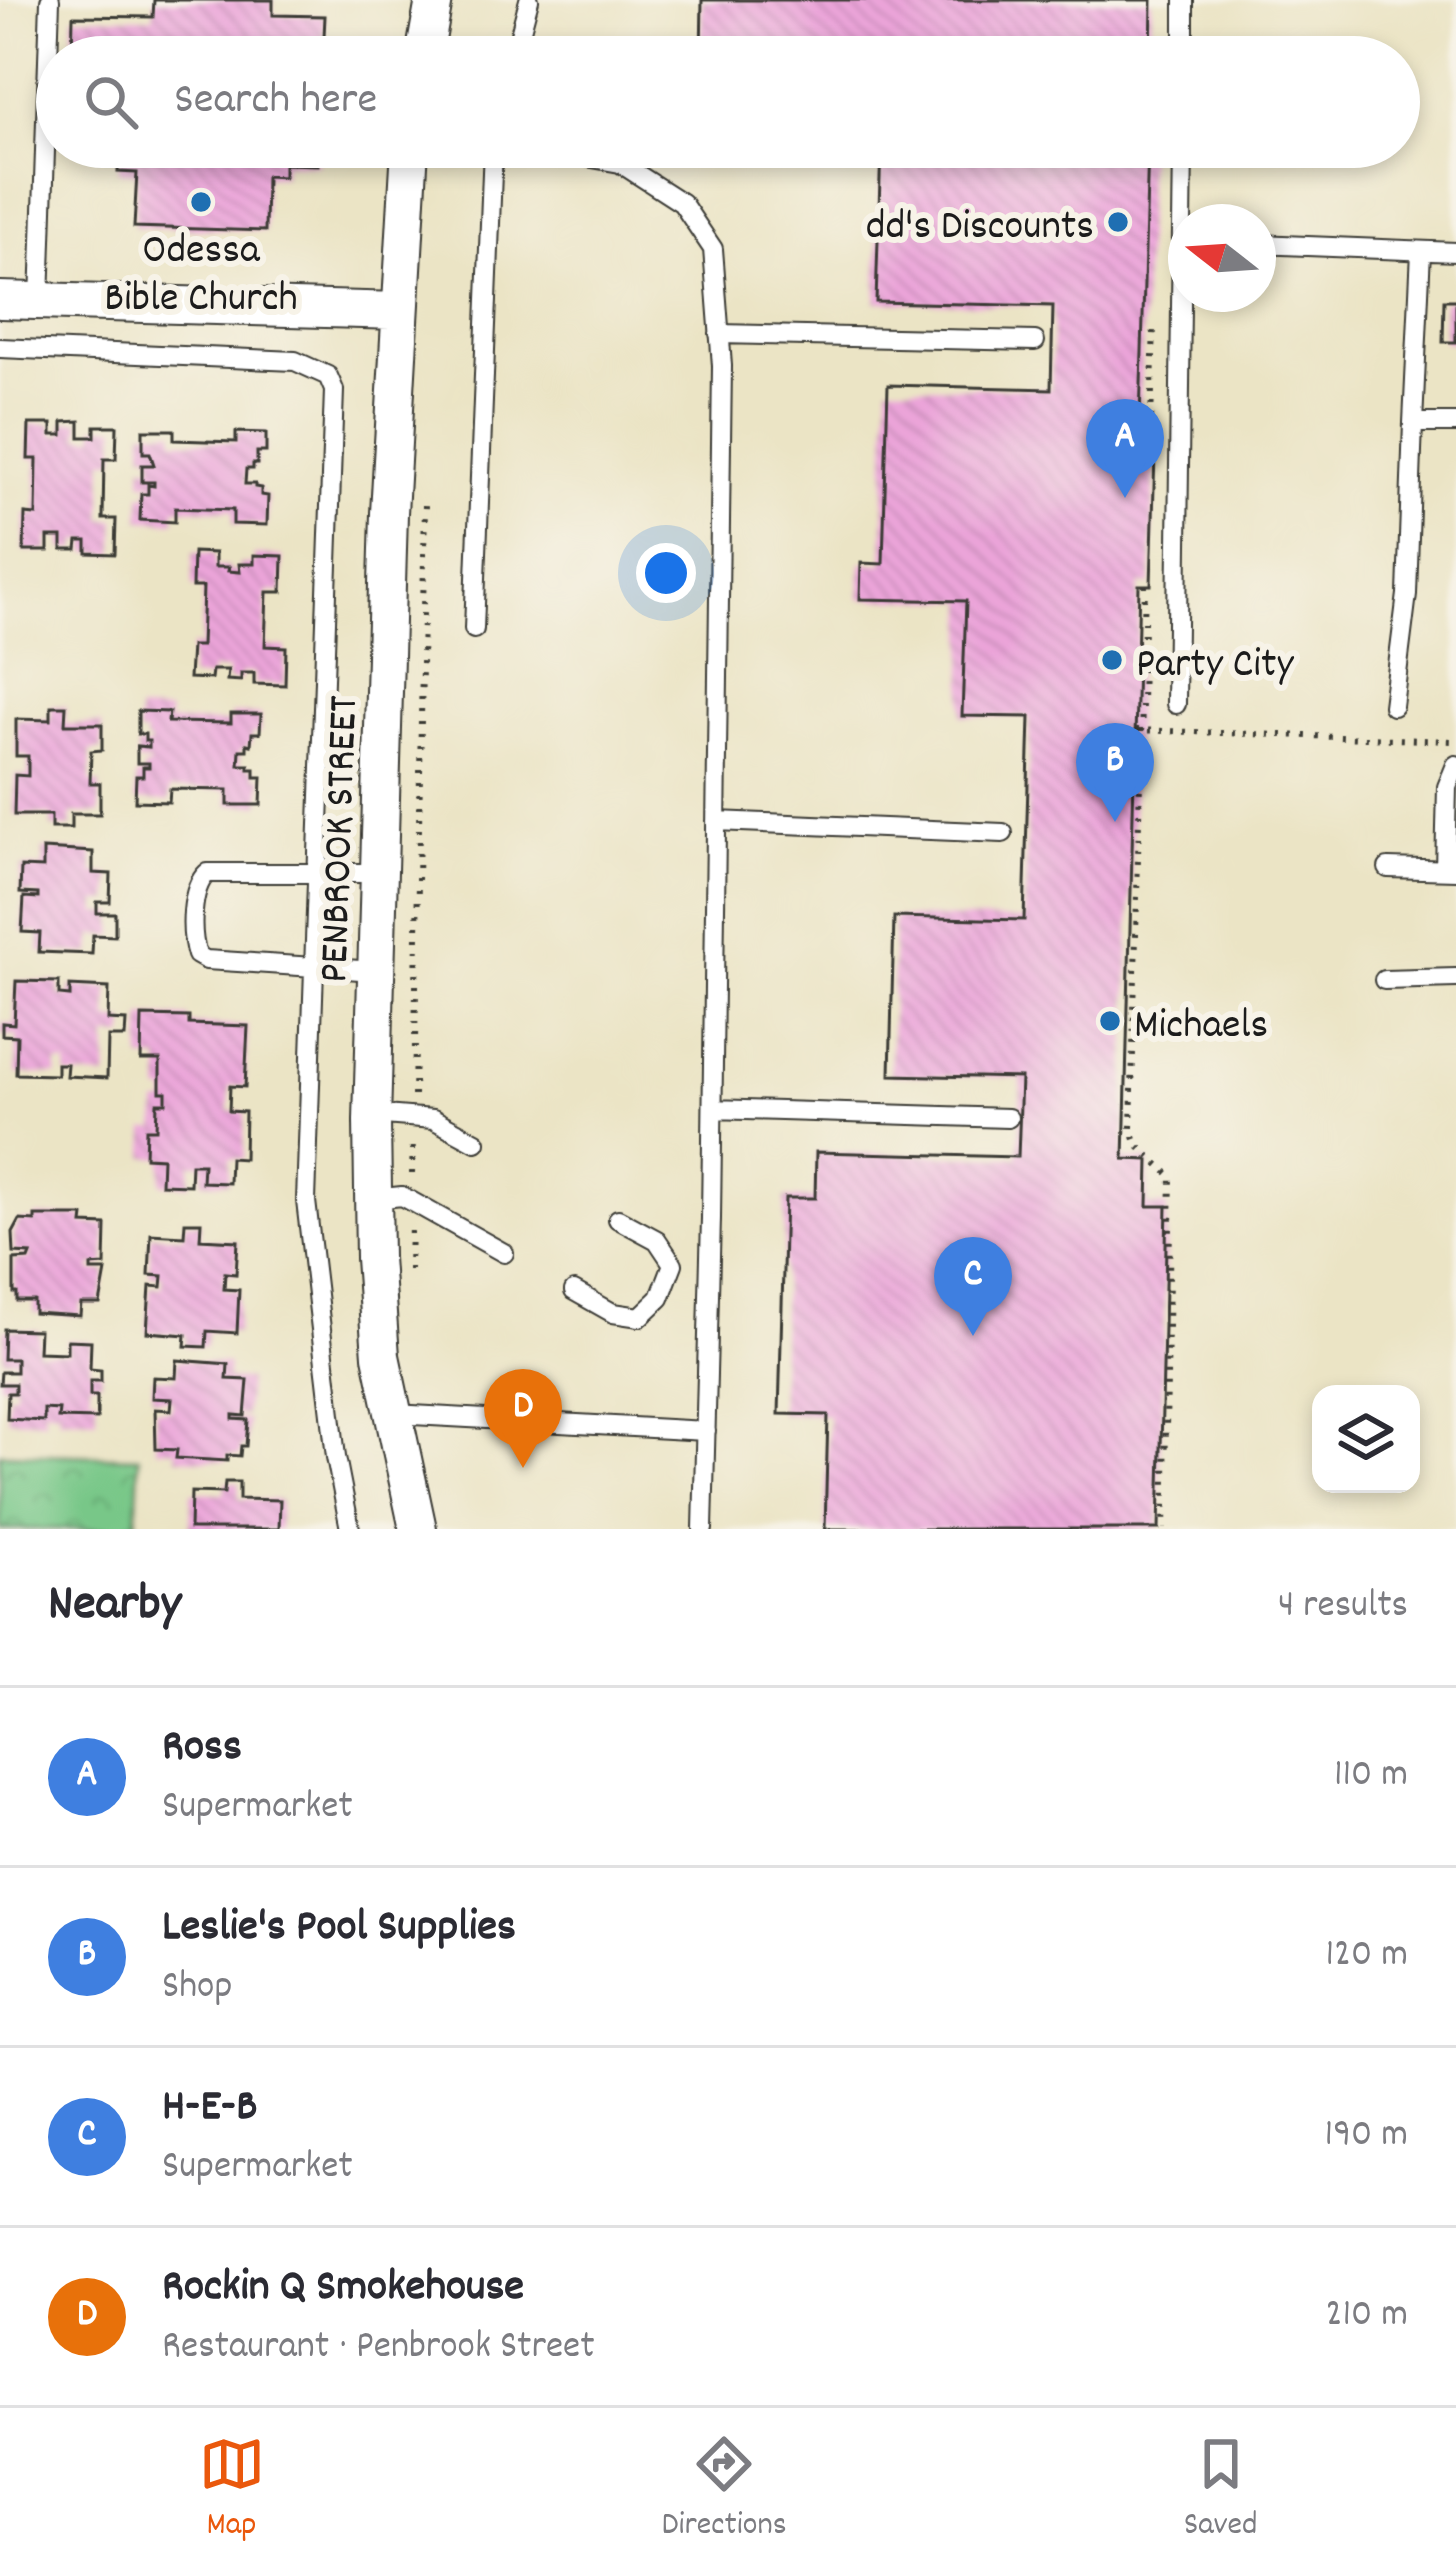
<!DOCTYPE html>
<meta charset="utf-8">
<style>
:root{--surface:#fff;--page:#f2f2f3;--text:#2b2b33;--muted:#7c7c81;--line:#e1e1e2;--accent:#ea580c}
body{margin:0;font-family:Dekko,sans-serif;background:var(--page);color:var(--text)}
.controls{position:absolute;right:36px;bottom:36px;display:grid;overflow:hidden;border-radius:24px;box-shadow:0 6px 18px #0003}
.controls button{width:108px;height:108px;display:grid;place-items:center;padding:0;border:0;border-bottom:3px solid var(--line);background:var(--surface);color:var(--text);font:60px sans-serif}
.compass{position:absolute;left:1168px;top:204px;width:108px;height:108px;border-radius:50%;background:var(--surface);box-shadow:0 6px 18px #0003;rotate:287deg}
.you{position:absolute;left:666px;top:573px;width:42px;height:42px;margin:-30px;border:9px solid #fff;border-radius:50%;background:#1a73e8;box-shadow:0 0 0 18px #1a73e833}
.badge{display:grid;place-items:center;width:78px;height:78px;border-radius:50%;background:var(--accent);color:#fff;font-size:39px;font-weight:700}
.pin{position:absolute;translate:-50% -99px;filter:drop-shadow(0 3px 6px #0008)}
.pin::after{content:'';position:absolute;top:63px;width:42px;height:36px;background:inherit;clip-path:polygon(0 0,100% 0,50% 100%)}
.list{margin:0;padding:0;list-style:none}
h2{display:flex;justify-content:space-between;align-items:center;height:156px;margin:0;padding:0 48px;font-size:51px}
h2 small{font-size:39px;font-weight:400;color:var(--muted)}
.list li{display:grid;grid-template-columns:78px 1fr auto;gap:36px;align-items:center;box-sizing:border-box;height:180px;padding:0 48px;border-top:3px solid var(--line)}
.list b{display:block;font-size:45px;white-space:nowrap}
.list p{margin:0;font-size:39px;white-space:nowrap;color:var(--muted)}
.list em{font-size:39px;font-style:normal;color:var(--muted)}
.icon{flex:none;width:66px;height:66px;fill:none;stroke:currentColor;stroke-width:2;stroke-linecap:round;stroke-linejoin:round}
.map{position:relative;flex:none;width:1456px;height:1529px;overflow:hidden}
.search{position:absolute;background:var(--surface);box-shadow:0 6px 18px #0003;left:36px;right:36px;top:36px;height:132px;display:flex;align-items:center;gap:30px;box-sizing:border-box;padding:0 42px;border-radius:66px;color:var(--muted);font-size:45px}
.sheet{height:876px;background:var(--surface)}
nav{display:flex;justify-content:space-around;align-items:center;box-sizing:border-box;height:168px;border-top:3px solid var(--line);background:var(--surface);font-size:33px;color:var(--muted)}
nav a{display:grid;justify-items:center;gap:6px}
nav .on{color:var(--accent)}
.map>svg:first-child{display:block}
.park{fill:url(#park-crowns);stroke:#4a7252;stroke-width:3}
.building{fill:url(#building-back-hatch)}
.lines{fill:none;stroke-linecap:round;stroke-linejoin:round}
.lane-casing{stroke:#3b3a35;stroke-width:22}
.street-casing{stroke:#3b3a35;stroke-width:40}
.path{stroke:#3b3a35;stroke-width:6;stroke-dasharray:3 9;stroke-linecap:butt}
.lane{stroke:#fff;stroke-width:18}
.street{stroke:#fff;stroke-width:36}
.poi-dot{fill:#1f6fb2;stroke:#f7f3e8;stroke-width:4.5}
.labels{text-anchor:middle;stroke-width:12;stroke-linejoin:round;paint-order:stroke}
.poi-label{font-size:42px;fill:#1c1c1c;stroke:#f7f3e8;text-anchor:start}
.street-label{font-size:42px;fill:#1c1c1c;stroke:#f7f3e8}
</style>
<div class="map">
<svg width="1456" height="1529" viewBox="0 0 1456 1529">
<defs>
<pattern id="park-crowns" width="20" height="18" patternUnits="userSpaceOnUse" patternTransform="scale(3)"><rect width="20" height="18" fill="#78c788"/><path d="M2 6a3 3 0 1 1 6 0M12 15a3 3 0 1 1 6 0" fill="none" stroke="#67aa75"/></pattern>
<pattern id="building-back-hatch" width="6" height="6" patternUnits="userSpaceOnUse" patternTransform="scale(3)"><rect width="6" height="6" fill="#eba4d9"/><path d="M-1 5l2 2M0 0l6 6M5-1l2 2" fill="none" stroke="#c98dba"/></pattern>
</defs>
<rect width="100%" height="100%" fill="#f7f3e8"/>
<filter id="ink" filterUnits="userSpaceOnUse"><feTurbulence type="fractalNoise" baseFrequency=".00833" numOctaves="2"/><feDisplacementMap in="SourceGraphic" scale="24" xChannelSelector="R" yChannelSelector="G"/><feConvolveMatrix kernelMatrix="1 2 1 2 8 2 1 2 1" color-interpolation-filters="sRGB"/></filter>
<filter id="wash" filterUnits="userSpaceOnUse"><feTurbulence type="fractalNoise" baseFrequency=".004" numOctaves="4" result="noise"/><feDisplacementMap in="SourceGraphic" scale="48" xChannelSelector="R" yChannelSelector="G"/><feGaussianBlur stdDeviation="2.7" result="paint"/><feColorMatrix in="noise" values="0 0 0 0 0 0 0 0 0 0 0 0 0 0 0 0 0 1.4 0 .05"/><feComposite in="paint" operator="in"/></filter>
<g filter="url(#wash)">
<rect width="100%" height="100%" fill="#ebe4c5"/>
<!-- park -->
<path class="park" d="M0,1453l139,4 -3,72h-136z"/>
<g id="blocks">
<!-- building -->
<path class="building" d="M154,0h119v15l52,1 -2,41h-251l1,-41 80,1z
M702,0h450l-1,57h-450z
M119,147h200l-1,18 -34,-1v13l-18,-1 -1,55 -131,-4 3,-54 -19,-1z
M881,147h267l-9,306 16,1 -4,131h-12l-15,574 25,1 -1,46h19l-8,323h-334l3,-114 -49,-1 6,-216h30l1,-46 202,5 3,-79 -131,-3 4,-158 130,3 6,-203 -68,-1 4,-115 -106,-2 1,-36 22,1 5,-179 163,4 2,-83 -177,-4z
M1444,300h12v42h-13z
M80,421v16h15v-11h22l-1,33h-12l-1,60h13l-1,35 -28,-1v-12h-9l-1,9h-15v-13h-14v14h-24l1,-37 11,1 1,-56h-9l1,-35h23v11h11v-13z
M143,430h31v10l62,2v-10l30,1v19h-9v12h-4v5h-7l-1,15h10v3l6,1v7l7,1 -1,29 -34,-1v-14l-58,-2v14l-35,-2 1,-26h7v-9l6,1v-4h-12v-17h12l-4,-12h-7z
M193,552l22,1v14h14l-1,4 12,1 -1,-8h15v-9l29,1 -1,36h-15l-2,54 21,1 -1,38 -31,-1v-11h-13v8l-14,-1 1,-10h-16l-1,9 -22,-1 2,-32h10l2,-59h-11z
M51,706h15l-1,18h37v26l-11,1 -1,32h10v31h-29v14h-20v-13h-37l1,-40 13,1v-20h-12v-37l35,1z
M138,711l31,1 -1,10 63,1v-9h30l-1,19h-8l-1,12 -4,-1v6h-7l-1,15h10v4h6v8h7l-1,28h-33v-15l-58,-1 -1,13 -34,-1 1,-25h7v-9h6v-4h-12v-17l12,1v-6h-4v-7h-7z
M43,849l50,3v21l18,1 -1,28h-13v11h18v23l-22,-1 -1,19 -53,-2 1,-19 -18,-1 2,-35 14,1v-4l-18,-1 1,-26 22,1z
M16,981l43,1v13l11,1v-10l39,2 -1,32 18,1 -1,16h-17l-1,41 -41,-2 1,-12h-10v11l-41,-1 1,-38 -15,-1v-12l12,1z
M142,1016l47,1v7l59,2 -3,61 -15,-1 -1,25 16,1 -1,47 -14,-1 -1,25 -27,-1 1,-18h-12l-1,21 -29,-1 1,-26 -17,-1 1,-28h10l1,-26h9v-11h-6v-32h-19z
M35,1216h49l-1,8 23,1 -1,40 -14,1v5h15l-6,33h-19l-1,12 -46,-3v-12h-17v-8h-3v-33l15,-1 2,-5 -17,-1 -1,-20 7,-13 15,1z
M185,1222h16l-1,17 38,2 -2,33 -11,-1 -1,16 15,1 -2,43 -30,-2 -1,16 -21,-1 1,-11 -39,-3 3,-46 12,1 1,-11 -14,-1 2,-41 33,2z
M4,1329l35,1 -1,22 29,1v-13l24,1 -1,28 11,1v11h-11v15h7v23l-39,-1 1,-8 -15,-1v12l-37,-2 1,-26h7v-9h-15l1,-12h15v-13h-13z
M177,1360l51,4 -1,15 21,1 -3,36 -12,-1v4l15,1 -2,26h-5l-1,10 -13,-1v6l-51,-3 1,-8 -21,-1 -1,-40 16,1 1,-11 -20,-1 1,-21 23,1z
M225,1482h14v17l41,1 -1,29h-89l1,-37 33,1z"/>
</g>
</g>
<g filter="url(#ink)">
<use href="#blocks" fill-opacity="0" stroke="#3b3a35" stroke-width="3"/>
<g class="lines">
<defs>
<path id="lane" d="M514,57l15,-57
M1184,57v-57
M530,147l90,16 62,40 31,46 9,117 -11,852 -8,311
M1258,244l198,8
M1421,251l-8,172h43
M40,301l10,-301
M719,334l316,7
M0,348l295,13 33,15 6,14 -28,811 30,256 14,72
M474,629l19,-482
M1176,704l7,-557
M1393,706l14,-112 6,-171
M716,821l287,12
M1388,868l68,2
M1445,869l2,-82 9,-22
M376,971l-170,-11 -9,-5c-7,-22 -7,-66 10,-82h172
M1384,980l72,-2
M713,1109l295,9
M372,1114l61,5 43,23
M373,1199l29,-3 102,57
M574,1291l39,22 27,4 20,-19 13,-34 -16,-24 -39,-21
M394,1414l312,17"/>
<path id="street" d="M424,57l10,-57
M410,147l-21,366 -17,608 2,137 7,98 37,173
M0,300l400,11"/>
</defs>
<!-- lane casing -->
<use href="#lane" class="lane-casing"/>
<!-- street casing -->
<use href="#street" class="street-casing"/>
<!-- path -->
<path class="path" d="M1150,454l4,-130
M1145,585l-14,543 6,17 34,31 -7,353
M1136,730l316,11
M414,1096l11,-592
M412,1174l1,-35
M410,1270l1,-47"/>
<!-- lane -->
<use href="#lane" class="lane"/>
<!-- street -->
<use href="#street" class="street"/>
</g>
</g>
<!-- markers -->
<g class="poi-dot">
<circle cx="201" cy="202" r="12"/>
<circle cx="1118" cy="222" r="12"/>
<circle cx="1112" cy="660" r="12"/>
<circle cx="1110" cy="1021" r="12"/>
</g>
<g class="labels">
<!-- poi labels -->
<g class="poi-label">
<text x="1094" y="237" text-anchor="end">dd's Discounts</text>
<text x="201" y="261" text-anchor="middle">Odessa<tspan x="201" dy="48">Bible Church</tspan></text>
<text x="1136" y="675">Party City</text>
<text x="1134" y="1036">Michaels</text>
</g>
<!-- street labels -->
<g class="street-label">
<text transform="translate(335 839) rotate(-88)" y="15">PENBROOK STREET</text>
</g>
</g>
</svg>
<div class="controls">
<button><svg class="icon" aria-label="layers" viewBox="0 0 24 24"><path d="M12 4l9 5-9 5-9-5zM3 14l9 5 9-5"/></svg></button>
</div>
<svg class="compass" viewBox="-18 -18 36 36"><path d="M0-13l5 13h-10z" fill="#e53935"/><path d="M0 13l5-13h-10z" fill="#7c7c81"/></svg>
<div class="you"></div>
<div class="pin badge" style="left:1125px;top:498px;background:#3f7fe0">A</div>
<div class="pin badge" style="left:1115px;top:822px;background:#3f7fe0">B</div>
<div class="pin badge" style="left:973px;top:1336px;background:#3f7fe0">C</div>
<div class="pin badge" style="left:523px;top:1468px;background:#e8710a">D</div>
<div class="search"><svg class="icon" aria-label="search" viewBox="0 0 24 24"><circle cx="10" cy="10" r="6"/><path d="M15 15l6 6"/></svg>Search here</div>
</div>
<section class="sheet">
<h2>Nearby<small>4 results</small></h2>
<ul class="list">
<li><span class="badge" style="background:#3f7fe0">A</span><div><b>Ross</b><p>Supermarket</p></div><em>110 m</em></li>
<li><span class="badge" style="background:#3f7fe0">B</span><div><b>Leslie's Pool Supplies</b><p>Shop</p></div><em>120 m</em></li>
<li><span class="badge" style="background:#3f7fe0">C</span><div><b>H-E-B</b><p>Supermarket</p></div><em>190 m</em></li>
<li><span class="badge" style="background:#e8710a">D</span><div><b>Rockin Q Smokehouse</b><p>Restaurant · Penbrook Street</p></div><em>210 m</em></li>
</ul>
</section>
<nav>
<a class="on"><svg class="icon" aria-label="map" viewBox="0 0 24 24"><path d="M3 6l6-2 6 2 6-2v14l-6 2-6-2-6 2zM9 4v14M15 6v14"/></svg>Map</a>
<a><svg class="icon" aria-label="directions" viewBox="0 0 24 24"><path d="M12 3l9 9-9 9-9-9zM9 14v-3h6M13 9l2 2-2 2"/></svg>Directions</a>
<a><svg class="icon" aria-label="saved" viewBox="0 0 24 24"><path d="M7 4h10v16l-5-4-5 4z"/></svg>Saved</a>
</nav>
